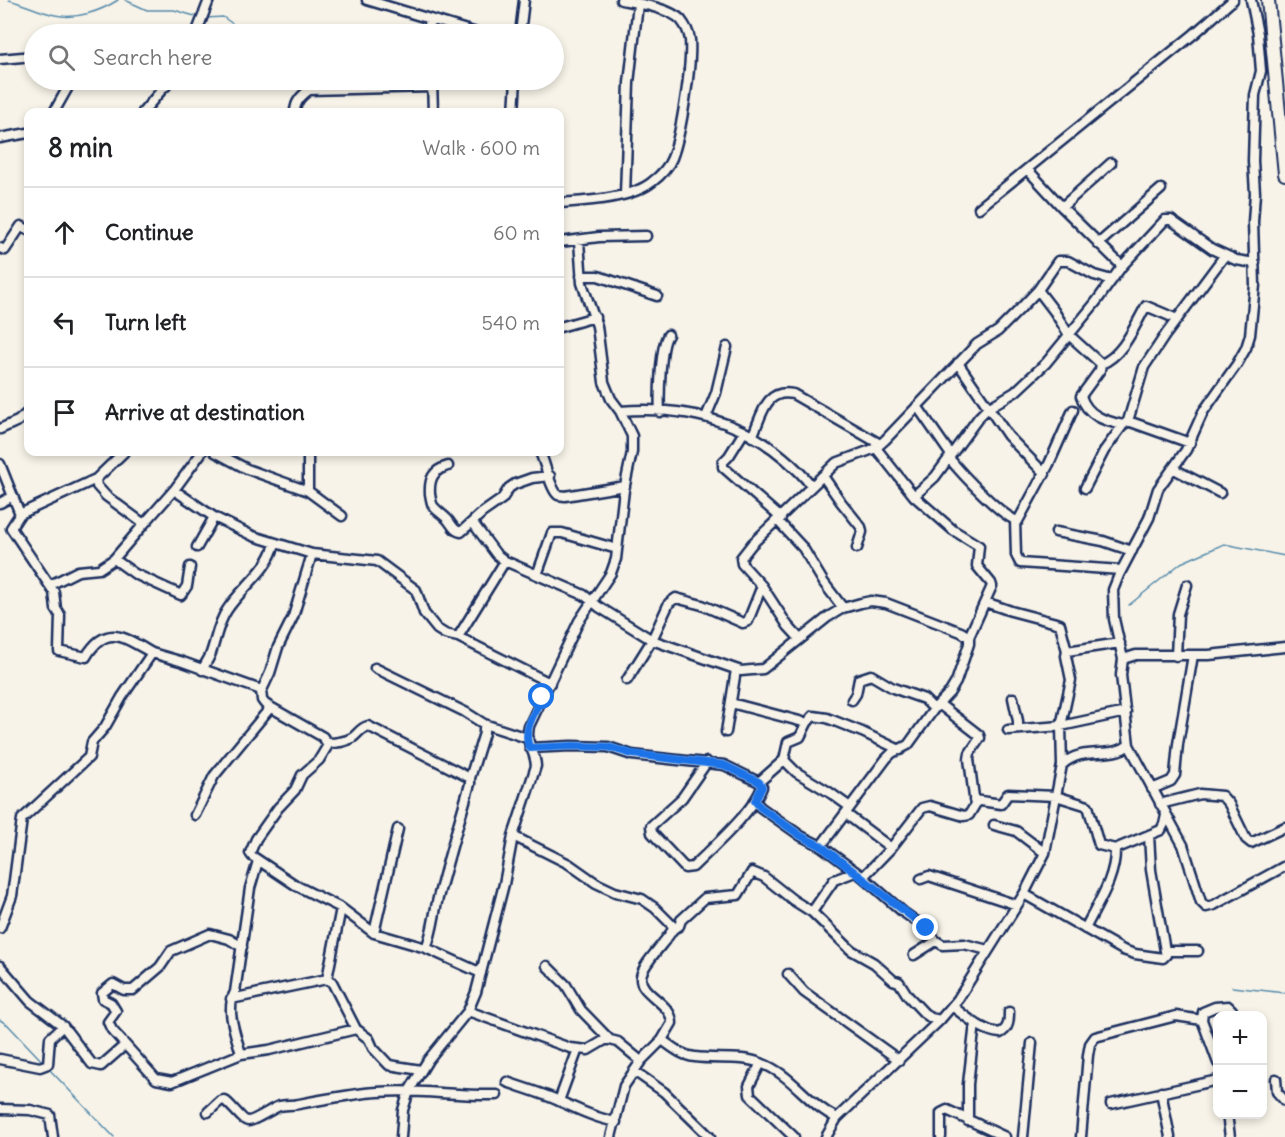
<!DOCTYPE html>
<meta charset="utf-8">
<style>
:root{--surface:#fff;--page:#f2f2f2;--text:#202124;--muted:#757577;--line:#e0e0e0}
body{margin:0;font-family:Delius,sans-serif;background:var(--page);color:var(--text)}
.controls{position:absolute;right:18px;bottom:18px;display:grid;overflow:hidden;border-radius:12px;box-shadow:0 3px 9px #0003}
.controls button{width:54px;height:54px;display:grid;place-items:center;padding:0;border:0;border-bottom:2px solid var(--line);background:var(--surface);color:var(--text);font:30px sans-serif}
.stop{position:absolute;width:18px;height:18px;margin:-14px;border:4px solid #1a73e8;border-radius:50%;background:#fff}
.stop.end{background:#1a73e8;border-color:#fff;box-shadow:0 2px 6px #0008}
.list{margin:0;padding:0;list-style:none}
h2{display:flex;justify-content:space-between;align-items:center;height:78px;margin:0;padding:0 24px;font-size:26px}
h2 small{font-size:20px;font-weight:400;color:var(--muted)}
.list li{display:grid;grid-template-columns:39px 1fr auto;gap:18px;align-items:center;box-sizing:border-box;height:90px;padding:0 24px;border-top:2px solid var(--line)}
.list b{display:block;font-size:22px;white-space:nowrap}
.list em{font-size:20px;font-style:normal;color:var(--muted)}
.icon{flex:none;width:33px;height:33px;fill:none;stroke:currentColor;stroke-width:2;stroke-linecap:round;stroke-linejoin:round}
.map{position:relative;flex:none;width:1285px;height:1137px;overflow:hidden}
.search{position:absolute;background:var(--surface);box-shadow:0 3px 9px #0003;left:24px;top:24px;width:540px;height:66px;display:flex;align-items:center;gap:15px;box-sizing:border-box;padding:0 21px;border-radius:33px;color:var(--muted);font-size:22px}
.panel{position:absolute;background:var(--surface);box-shadow:0 3px 9px #0003;left:24px;top:108px;width:540px;height:348px;border-radius:12px}
.map>svg:first-child{display:block}
.lines{fill:none;stroke-linecap:round;stroke-linejoin:round}
.stream{stroke:#578bac;stroke-width:1.5}
.minor-casing{stroke:#1b2f5e;stroke-width:13}
.highway-casing{stroke:#1b2f5e;stroke-width:16}
.minor{stroke:#f7f3e8;stroke-width:8}
.highway{stroke:#f7f3e8;stroke-width:12}
.route{stroke:#1a73e8;stroke-width:8}
</style>
<div class="map">
<svg width="1285" height="1137" viewBox="0 0 1285 1137">
<rect width="100%" height="100%" fill="#f7f3e8"/>
<filter id="ink" filterUnits="userSpaceOnUse"><feTurbulence type="fractalNoise" baseFrequency=".0167" numOctaves="2"/><feDisplacementMap in="SourceGraphic" scale="12" xChannelSelector="R" yChannelSelector="G"/><feConvolveMatrix kernelMatrix="1 2 1 2 8 2 1 2 1" color-interpolation-filters="sRGB"/></filter>
<g filter="url(#ink)">
<g class="lines">
<!-- stream -->
<path class="stream" d="M9,0c16,4 30,12 46,15 21,5 46,-4 63,-15
M125,0l22,10h27l24,7
M206,18l17,-1 24,17
M1129,605l52,-42 43,-19 61,12
M1232,987l53,6
M0,1020l8,5 35,37
M48,1068l66,69"/>
<defs>
<path id="minor" d="M367,0l113,34
M429,20l1,14
M196,34l13,-34
M520,34l4,-34
M0,59l34,-3
M152,80l14,6
M432,80l1,32
M54,112l18,-32
M143,112l27,-32
M295,112c0,-10 6,-16 14,-22l124,-3
M514,112l2,-32
M0,138l28,-5
M1027,169l35,38 60,59
M625,194l4,-111 9,-79
M560,203c26,-2 71,-4 92,-21 8,-6 16,-14 20,-24 9,-23 20,-93 18,-118 -1,-7 -5,-15 -9,-20 -11,-12 -45,-17 -60,-20
M1062,207l49,-44
M979,208l215,-174 39,-34
M560,242l39,-5 47,-1
M1098,244l63,-55
M0,248l5,2 16,-24 7,4
M581,276h17l59,20
M1038,290l16,21 15,24 32,29 -1,6 -19,26c6,20 24,25 42,29l5,-4 16,-54 22,-33 59,-79
M560,327l35,-10
M958,363l50,73 37,38
M1101,364c22,-8 34,-39 45,-58l31,13
M917,406l34,49
M620,411c77,-6 142,15 192,75
M660,412c-1,-15 0,-66 8,-77
M706,417l10,-24 11,-46
M1128,421l62,22
M0,429l18,-8 10,-9
M744,432l-15,24 -6,6v5l58,51
M752,437c10,-21 13,-49 41,-43l87,50
M124,452l-28,27 1,7 9,10 38,28 30,-34 28,-38
M215,452l32,17 61,22 34,25
M540,452c5,11 11,38 18,43l7,1 60,-10
M949,458c12,15 53,59 69,63l31,-57 24,-54
M0,464l20,50
M448,466c-15,4 -19,13 -18,28 1,4 1,10 4,13 4,5 10,8 14,13 5,6 6,11 13,12l21,-19 20,-14 7,-11 6,-4 17,-6 18,-2
M1174,469l46,24
M823,476l18,26 20,25 1,5 -5,16
M96,479l-76,35 -9,14 43,64 2,17 4,6 -1,36 27,6c20,-34 38,-20 66,-4
M1085,488l19,-37 19,-26
M174,490l40,27 39,19 59,18 65,7 39,29 8,23 13,16 8,5 13,3 92,46
M308,491v-39
M914,496l21,-19 44,-60 9,-9 27,-16 31,-29 50,-61 26,-36 43,-46h6l41,29 24,11 19,3
M0,503l13,-7
M1015,520l1,35 4,8 101,7
M778,521l25,27 21,35 19,25
M473,523l23,31 9,7 79,34 15,12 53,33 89,31 22,-2 65,-52 15,-9 18,-5 10,-2 15,2 75,29 8,5
M1056,532l47,9 29,10
M197,547l17,-30
M114,559l21,15 46,21 6,-9 3,-19
M537,575l15,-42h10l55,16
M50,585l28,-14 21,-2 15,-10 30,-35
M985,602l26,9 49,13 7,27 -1,5 5,24 -10,46 1,39
M458,637l47,-76
M800,639l-12,-13 -26,-40 -20,-22 -1,-6 11,-14 84,-81 40,-15 9,-8 92,-96 21,-13 21,-21 19,-20 20,-29h10l26,14 18,5
M1067,651l53,-8
M1176,656l2,-42 9,-29
M1123,659l-9,-40 -1,-29 6,-15 30,-57 9,-29 28,-39 17,-38 34,-48 9,-16 4,-13 5,-50 -2,-63 2,-29 -2,-32 2,-66 6,-24 -3,-37 -7,-34
M375,668l90,44 19,12v9l-14,45
M202,670c3,-6 7,-11 9,-17 5,-14 7,-30 16,-43 15,-23 42,-40 48,-67
M627,680l25,-40 17,-37 7,-5 26,7 41,18 5,-2 14,-35
M261,692l9,-19 8,-26 15,-30 19,-63
M1013,698l5,23v8
M852,700l4,-6 3,-15 12,-4 22,13 31,11 10,10
M731,703l76,20 -7,14 -12,5 -4,18 12,12 33,20 21,15
M807,723l6,-7 14,2 35,14 38,18
M484,724l43,14
M1008,730l53,-4 65,-14
M726,732l10,-62
M327,743c7,0 18,-1 25,-5 6,-4 8,-10 16,-12l102,52v6c-11,38 -22,75 -32,114 -4,16 -5,34 -12,50
M1129,745l54,100 18,57 5,5 8,-2 71,-39
M530,748l41,-2 37,1 24,8 92,10 35,17 3,5c-9,25 -49,60 -69,80l-8,1 -33,-35 -1,-7 31,-28 25,-36
M759,782l25,-22
M1152,789l19,-8 4,-6 3,-31 15,-89
M974,800l27,4 7,-10 48,2 32,10 11,39 16,4 46,-19 3,-6 2,-9
M755,801l5,6 41,29 20,10 42,31 40,35 23,16 10,13 7,4 21,-1 24,6
M1160,804l40,-10 22,2 7,8 17,35 5,4 34,-16
M846,814l45,34
M195,815l19,-39 56,-68
M994,825l22,6 29,22
M513,836l56,28 27,19 19,9 27,7 13,9 17,17 1,4
M821,846l65,-87 6,-6 16,-8 26,-36 16,-17 6,-10 13,-38v-7l23,-51 -1,-3 -14,-17 2,-20 -26,-16 -39,-34 -38,-48
M863,877l28,-29 31,-40 8,-2 34,10 5,-1 6,-10 -6,-46 1,-6 10,-15 -1,-3 -40,-31
M921,879l8,-3 88,29
M1024,894l99,56 12,4 28,4 3,-3 -1,-4 -14,-81 -2,-35
M812,912l22,-32 21,-8
M0,928l12,-32 10,-77 67,-62 3,-15 13,-15 17,-30 30,-44 28,8 81,29 1,10 3,4 58,33 5,8 -9,15 -17,15 -7,15 -17,18 -22,31 -6,14 2,3 45,30 44,22 33,25 52,15 55,25
M1085,929c12,-25 31,-51 30,-80
M374,933l24,-104
M242,947l-13,-8 -19,-5 -39,17 -11,16 -27,23h-9l-11,-6 -11,9 1,6 8,4 5,8 -8,11 4,8 44,49 16,3 69,-28 28,-4 87,-21 13,10 4,9 16,17 32,5
M1165,951h33
M914,955l22,-14
M0,966l30,35 33,25 29,38 9,2 24,-21
M547,966l19,19 15,25 29,30
M788,974l16,18 95,68
M327,979l14,-71
M231,999l96,-20 5,3 24,47
M952,1006c15,11 29,25 48,27 9,-4 9,-13 9,-21
M468,1011l102,37 18,2 17,-10h5l8,2 23,19
M662,1040c10,7 20,16 33,17 21,3 48,-2 68,7 29,11 46,41 74,54
M241,1054c-5,-19 -16,-44 -6,-62l15,-104 8,-27
M0,1059l40,8 8,-3 2,-26 13,-12
M761,1063l-12,23 1,9 44,42
M1218,1063l-16,-43 1,-8 12,-5 13,-1 4,4 1,6
M634,1071l30,21 46,45
M1276,1079l1,13 8,9
M507,1082c16,6 34,11 50,18 20,9 38,18 59,22
M1161,1092l9,45
M559,1101l19,-52
M1111,1104l107,-24
M0,1109l30,1 20,5 3,22
M208,1112l12,-11 4,-1c7,4 18,21 24,21 6,0 22,-11 29,-14 7,-3 14,-1 22,-3 20,-4 39,-7 59,-10 47,-7 93,2 139,1
M1227,1114l3,23
M968,1121v-37l7,-61
M401,1137l2,-27 6,-19 19,-31 40,-49 8,-19 28,-108 9,-48 23,-70c-1,-18 -11,-19 -7,-40l50,-105 32,-48 5,-14 8,-69 8,-38v-16l-12,-25 -9,-12 -7,-17 -7,-56 -15,-43 -3,-42
M611,1137l13,-51 17,-25 21,-21 10,-17c0,-20 -33,-29 -31,-46 1,-13 25,-35 32,-48l6,-3 2,-6 24,-22 33,-3 14,-23 12,5 29,23 19,12 39,38 23,13 19,17 6,2 9,14 16,17 7,5 9,2
M826,1137l11,-19 103,-98 18,-21 66,-105 21,-41 17,-88c21,-20 48,-5 67,-20l-8,-70 2,-16 13,-4h73l76,-8
M941,1137v-24l6,-3 58,27
M1023,1137l9,-94
M1081,1137l7,-82 2,-11 5,-7 81,-21 26,4"/>
<path id="highway" d="M1268,0l17,174"/>
</defs>
<!-- minor casing -->
<use href="#minor" class="minor-casing"/>
<!-- highway casing -->
<use href="#highway" class="highway-casing"/>
<!-- minor -->
<use href="#minor" class="minor"/>
<!-- highway -->
<use href="#highway" class="highway"/>
</g>
</g>
<g class="lines" filter="url(#ink)">
<!-- route -->
<path class="route" d="M542,697c-7,15 -21,36 -12,51l42,-2 36,1 24,7 92,11 35,17 3,5 -7,14 5,6 41,29 20,10 105,82"/>
</g>
</svg>
<div class="controls">
<button>+</button>
<button>−</button>
</div>
<div class="stop" style="left:542px;top:697px"></div>
<div class="stop end" style="left:926px;top:928px"></div>
<div class="search"><svg class="icon" aria-label="search" viewBox="0 0 24 24"><circle cx="10" cy="10" r="6"/><path d="M15 15l6 6"/></svg>Search here</div>
<section class="panel">
<h2>8 min<small>Walk · 600 m</small></h2>
<ul class="list">
<li><svg class="icon" aria-label="ahead" viewBox="0 0 24 24"><path d="M12 20V5M6 11l6-6 6 6"/></svg><div><b>Continue</b></div><em>60 m</em></li>
<li><svg class="icon" aria-label="left" viewBox="0 0 24 24"><path d="M17 20v-9H6M10 6l-5 5 5 5"/></svg><div><b>Turn left</b></div><em>540 m</em></li>
<li><svg class="icon" aria-label="arrive" viewBox="0 0 24 24"><path d="M6 21V4h12l-3 4 3 4H6"/></svg><div><b>Arrive at destination</b></div></li>
</ul>
</section>
</div>
